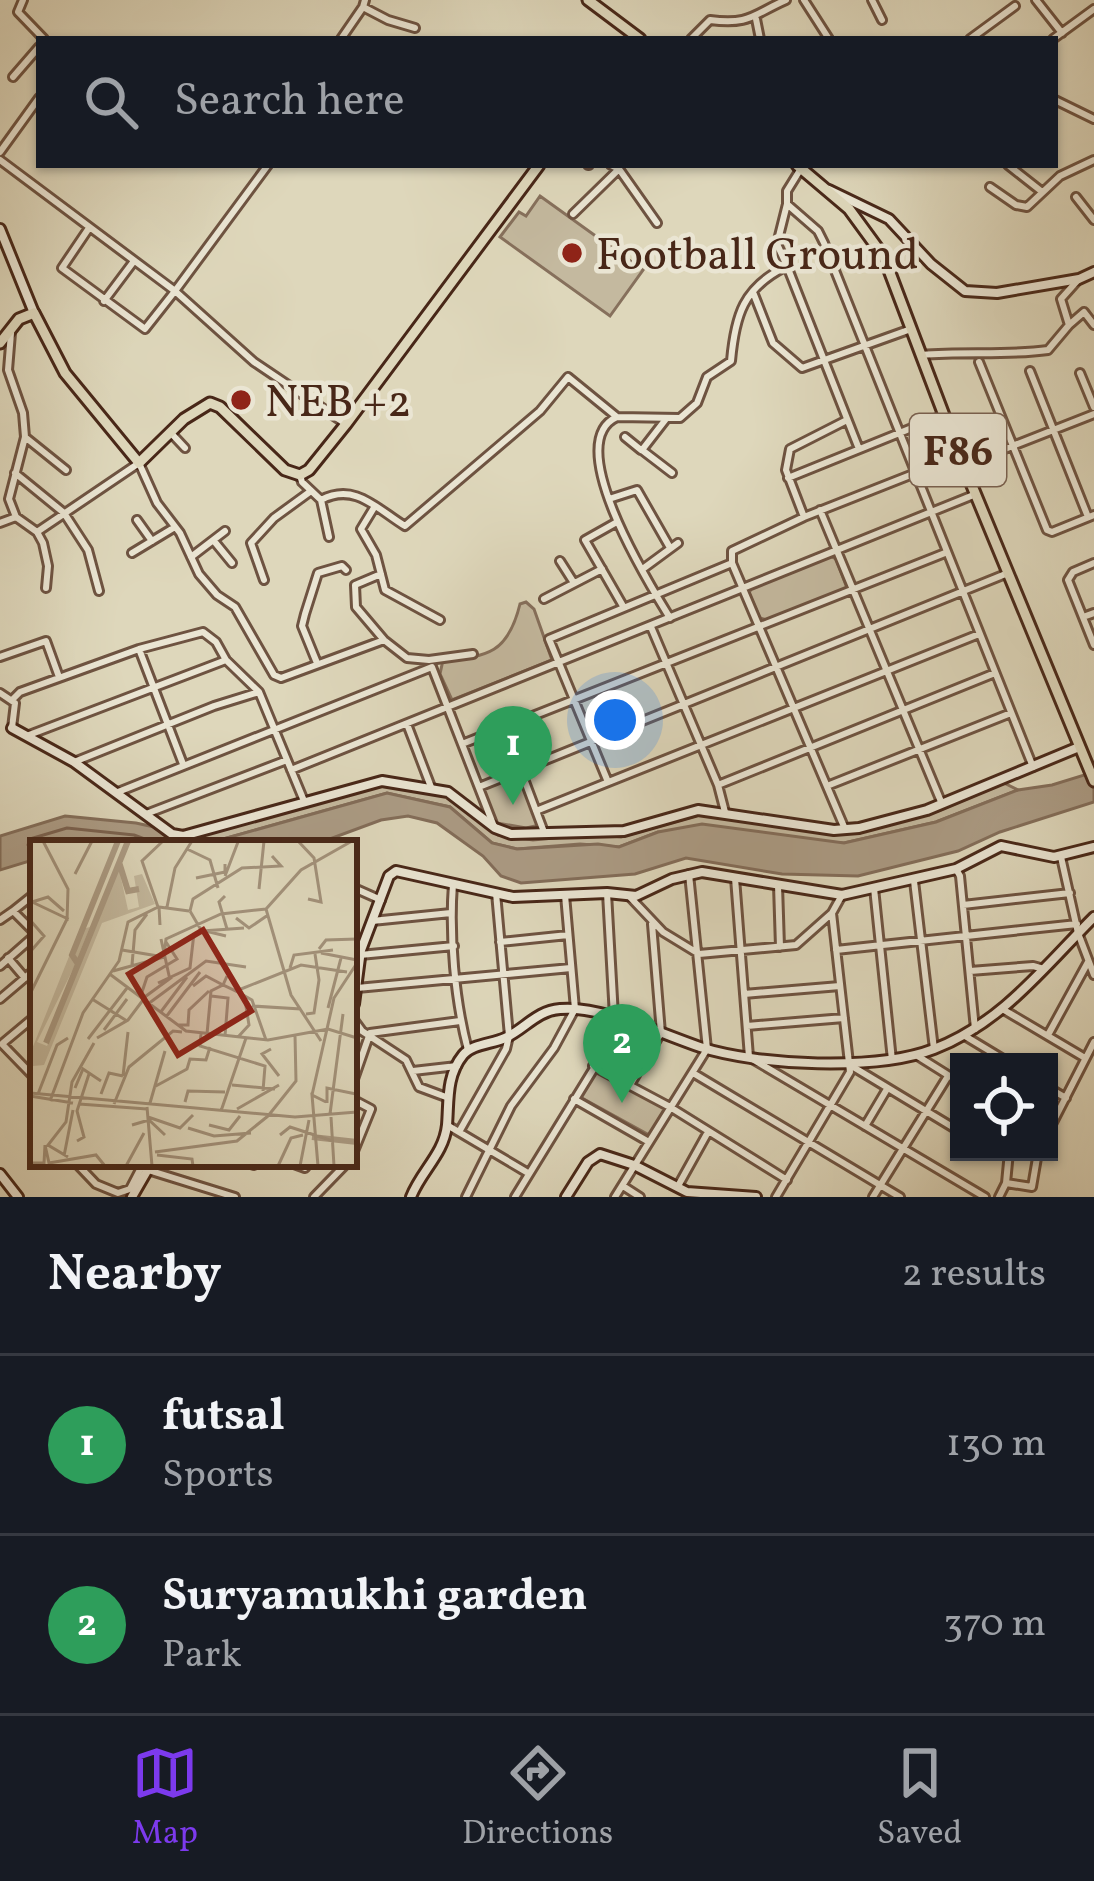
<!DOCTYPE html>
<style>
:root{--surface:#171b24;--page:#20242c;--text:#f1f3f6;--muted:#9ea1a6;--line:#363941;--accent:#7c3aed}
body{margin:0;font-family:Vollkorn,serif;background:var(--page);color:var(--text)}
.controls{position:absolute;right:36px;bottom:36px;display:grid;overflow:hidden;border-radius:0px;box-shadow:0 3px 9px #0004}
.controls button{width:108px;height:108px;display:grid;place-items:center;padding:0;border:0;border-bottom:3px solid var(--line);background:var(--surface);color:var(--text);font:60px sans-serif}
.you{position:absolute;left:615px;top:720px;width:42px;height:42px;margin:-30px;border:9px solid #fff;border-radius:50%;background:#1a73e8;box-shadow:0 0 0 18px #1a73e833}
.badge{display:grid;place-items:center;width:78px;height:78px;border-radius:50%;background:var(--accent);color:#fff;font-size:39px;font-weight:700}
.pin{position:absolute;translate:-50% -99px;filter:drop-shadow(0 3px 6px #0008)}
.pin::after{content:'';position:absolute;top:63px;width:42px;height:36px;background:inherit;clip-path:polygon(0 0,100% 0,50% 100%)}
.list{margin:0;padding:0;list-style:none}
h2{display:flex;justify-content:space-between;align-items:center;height:156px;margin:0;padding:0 48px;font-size:51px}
h2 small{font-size:39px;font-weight:400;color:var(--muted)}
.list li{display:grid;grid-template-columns:78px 1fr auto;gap:36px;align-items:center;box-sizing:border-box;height:180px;padding:0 48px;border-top:3px solid var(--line)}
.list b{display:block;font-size:45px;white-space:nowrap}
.list p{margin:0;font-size:39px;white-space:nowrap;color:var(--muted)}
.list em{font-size:39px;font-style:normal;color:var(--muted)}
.icon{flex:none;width:66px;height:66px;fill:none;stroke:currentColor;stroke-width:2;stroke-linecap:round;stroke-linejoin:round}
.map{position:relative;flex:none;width:1094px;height:1197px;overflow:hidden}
.search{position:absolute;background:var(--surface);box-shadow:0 3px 9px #0004;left:36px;right:36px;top:36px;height:132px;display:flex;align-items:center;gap:30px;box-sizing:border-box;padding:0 42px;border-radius:0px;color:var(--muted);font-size:45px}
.sheet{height:516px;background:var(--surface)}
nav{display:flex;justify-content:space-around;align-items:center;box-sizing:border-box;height:168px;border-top:3px solid var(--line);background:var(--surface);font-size:33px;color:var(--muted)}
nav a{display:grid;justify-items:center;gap:6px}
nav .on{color:var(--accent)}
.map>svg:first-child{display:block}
.green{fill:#c4b99f;stroke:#86705c;stroke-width:3}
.water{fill:#ab9b84;stroke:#836d59;stroke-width:3}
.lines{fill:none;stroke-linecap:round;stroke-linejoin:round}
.shore{stroke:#7a614e;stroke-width:3}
.street-casing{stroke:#6e5341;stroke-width:12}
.secondary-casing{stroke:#482718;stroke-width:14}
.primary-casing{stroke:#482718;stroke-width:15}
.street{stroke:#eae5d3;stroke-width:6}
.secondary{stroke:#eae5d3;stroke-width:8}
.primary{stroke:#ded7bb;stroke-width:9}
.poi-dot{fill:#8f2418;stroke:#eae5d3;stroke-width:4.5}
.labels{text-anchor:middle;stroke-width:9;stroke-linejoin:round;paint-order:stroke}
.shield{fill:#eae5d3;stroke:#796050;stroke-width:3}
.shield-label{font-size:42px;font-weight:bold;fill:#482718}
.poi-label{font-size:45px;fill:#482718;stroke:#eae5d3;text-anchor:start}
.inset-river{fill:none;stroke:#ab9b84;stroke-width:6}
.inset-road{fill:none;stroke:#a2917a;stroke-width:3}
.view{fill:#8f2418;fill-opacity:0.15;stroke:#8f2418;stroke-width:6}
.inset-edge{fill:none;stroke:#482718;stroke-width:6}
</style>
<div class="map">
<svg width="1094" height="1197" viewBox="0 0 1094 1197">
<rect width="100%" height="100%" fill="#ded7bb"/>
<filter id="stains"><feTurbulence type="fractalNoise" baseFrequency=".00167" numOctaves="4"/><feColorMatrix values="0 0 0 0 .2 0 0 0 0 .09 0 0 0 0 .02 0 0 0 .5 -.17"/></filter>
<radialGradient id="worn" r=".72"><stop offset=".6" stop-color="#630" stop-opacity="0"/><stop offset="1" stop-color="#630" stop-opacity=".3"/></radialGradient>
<!-- green -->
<path class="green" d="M540,196l103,74 -33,46 -110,-79 19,-25 7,4z
M830,556l6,3 11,29 -80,32 -7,-2 -11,-25 3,-6z
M526,602l8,7 18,51 -100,40 -12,-26 3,-14c45,-3 65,-7 77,-56z
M519,774l21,51 -14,3 -29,-5 -13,-31v-5z
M1004,783l14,7 -82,32 -92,21 -186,-11 -39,15 -39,-3 -63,5 -25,-6 -42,-36 -63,-14 -178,50 -35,-1 209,-57 65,11 50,39 35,5 63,-6 25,3 78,-22 149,18 90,-22z
M596,1069l68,38 2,5 -15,24 -69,-38 -3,-4z"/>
<!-- water -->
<path class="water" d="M1094,772v30l-94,30 -42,19 -100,25 -76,-2 -96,-16 -51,16 -114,9 -20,-7 -18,-20 -46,-33 -29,-7 -27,4 -62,23h-110l178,-50 63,14 42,36 25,6 81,-5 21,3 39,-15 44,-8 142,19 92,-21 82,-32 34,-5z
M65,816l71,7 18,4 21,16h-142v17l-33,10v-34z"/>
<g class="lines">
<!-- shore -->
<path class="shore" d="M33,850l-5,-5 2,-6 37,-11 67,7 21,8"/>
<defs>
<path id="street" d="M23,0l-5,12 26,27
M365,0l-2,7 25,13 27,8
M804,0l25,39
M872,0l10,20
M1036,0l26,33
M756,19l4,20
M341,39l22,-32
M691,39l19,-19c40,5 42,-5 76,-20
M970,39l45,-33
M1053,39l41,-30
M13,77l26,-30
M1055,100l39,19
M0,152l39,-54
M0,160l175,131 -30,38 -83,-61 27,-40
M268,165l-93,126 79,71 92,62
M588,165h1
M611,165l8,4 38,54
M1008,165l33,26
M800,170l-13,21v13l31,27 6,12 209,524
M990,187l26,18 11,2 33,-31 34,-16
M1076,197l18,23
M787,204l-10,40 10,22
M573,214l46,-45
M753,292l20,51 29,25 109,-39
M104,301l30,-40
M1069,325l15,-13 10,13
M11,333l-3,37 15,43 2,24 -16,62 7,18 21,15 6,11 5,23 -2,22
M922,355c43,-4 84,1 126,-5l21,-25 -8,-26 17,-19
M979,362l68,168 5,2 42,-17
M1030,371l58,146
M1080,373l14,34
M617,417c-56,25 31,165 53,201
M666,419l-24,31 30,23
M170,432l15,16
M25,437l41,33
M625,437l16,13
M964,465l130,-51
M15,473l49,40 24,37 11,41
M300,475l2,7 19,18c34,-18 56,9 84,26l135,-115 28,-34 49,40 63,1 17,-15 10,-26 24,-16c4,-45 12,-74 56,-95l72,183
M788,478l156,-63
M609,499l28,-9 32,56
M321,500l8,37
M375,506l-14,23 15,26 9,35 55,30
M820,510l122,294
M804,517l-18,-47 4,-21 55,-28
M137,520l15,21
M617,522l-32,18 38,66
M0,523l16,-6
M37,532l102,-69 18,40 23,30 19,41 18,21 18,12 39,68 7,3 103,-38
M214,541l18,22
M132,553l43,-26
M191,557l34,-26
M560,561l14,22
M1094,563l-21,9 -5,8 26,65
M644,568l34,-25
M381,574l-26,11 1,22 28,33 23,18 22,2 44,-6
M264,580l-13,-37 23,-25 37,-27
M544,599l58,-30
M1083,617l11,-4
M651,627l67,158 7,27
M139,649l64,-17 13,10 10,18
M0,657l46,-16 13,36
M317,663l-15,-37 3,-12 13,-41 24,-7 4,4
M0,693l15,10 -3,25
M13,699l7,-7 119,-43 44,115
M407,724l24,63
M29,735l197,-75 33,32 45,109
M462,744l483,-191
M74,762l140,-56 45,-14
M291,770l685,-276
M521,771l23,61
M608,782l-59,-143 183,-76
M718,785l277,-112
M827,786l184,-73
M479,787l529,-214
M118,792l314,-125 61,157
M536,811l443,-177
M146,814l141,-54
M845,829l-113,-266v-12l72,-34 109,-43
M1061,857l17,76 16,42
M956,869l4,7 15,153
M735,878l14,179 236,140
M914,881l20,168
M453,884c-4,51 2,117 15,166
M778,885l2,62
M354,888l27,12
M874,888l18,172
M629,896l34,36 36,22 97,-9 36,-32
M963,905l107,-12
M13,911l20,-16
M0,920l13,-9 20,20
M372,921l79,-8
M500,942l68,-7
M836,950l241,-26
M360,955l94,-9
M8,958l17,20
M0,966l33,-29
M970,971l63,-5 11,3
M357,988l214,-20
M744,994l96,-8
M0,999l33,-28
M1004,1010l81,48
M354,1020l8,11 44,29 13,27 27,10
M747,1026l97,-8
M1048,1035l40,-73
M965,1036l43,26
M3,1043l30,-25
M2,1044l31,32
M916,1055l43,27
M850,1065l109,66
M593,1066l77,41 117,73
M413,1071l44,-5
M693,1073l207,124
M354,1079l16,-46 90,-12
M630,1085l31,-52 -9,-109
M1049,1088l17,10
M574,1099l75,43
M354,1100l17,9 -17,42
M447,1125l81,48
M865,1126l22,-37
M1049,1130l45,-88
M459,1132l47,-83 3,-13 -13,-143
M77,1164l19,20 22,9 12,-4 13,-25
M251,1164l3,1
M294,1164l11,4 3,-4
M148,1170l87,27
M1006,1183l3,-31
M623,1186l17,11
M678,1186l30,-54
M314,1197l32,-33
M466,1197l45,-91 43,-58 21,-39 -10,-114
M515,1197l100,-163 -8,-141
M615,1197l92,-148 -18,-175
M776,1197l74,-125 -18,-159 10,-18
M873,1197l75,-121
M999,1197l7,-14 26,4 6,-35"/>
<path id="secondary" d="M829,190l60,29 42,45 34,27 32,2 82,-14 15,-7
M0,229l34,84
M12,728l62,34 98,72 11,2 199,-55 66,11 47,36 16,6 113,-3 74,-21 136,20 25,-2 68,-18 152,-63
M354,1004l7,-54 28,-74 7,-5 117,26 94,-4 29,3 36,-17 30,-7 140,23 114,-26 45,-23 53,11 40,-10
M0,1174l18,23
M132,1197l19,-33
M411,1197c10,-26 33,-43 36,-72 2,-24 -1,-49 16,-70 9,-11 29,-11 42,-17 20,-9 31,-27 55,-29 40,-4 102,25 140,38 59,19 177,24 234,2 68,-26 110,-82 160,-132
M566,1197l22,-35 12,-8 34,11 53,27 69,5"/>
<path id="primary" d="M588,0l52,39
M797,165l52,44 35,48 72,190 138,334
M0,343l19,-24 15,-6 31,60 74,90 45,-44 26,-16 10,4 65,63 15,5 9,-5 37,-46 193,-259"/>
</defs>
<!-- street casing -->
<use href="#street" class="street-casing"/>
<!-- secondary casing -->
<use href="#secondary" class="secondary-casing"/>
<!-- primary casing -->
<use href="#primary" class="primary-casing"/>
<!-- street -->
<use href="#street" class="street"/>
<!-- secondary -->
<use href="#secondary" class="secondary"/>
<!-- primary -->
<use href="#primary" class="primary"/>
</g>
<!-- markers -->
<g class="poi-dot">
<circle cx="572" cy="253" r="12"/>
<circle cx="241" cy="400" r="12"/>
</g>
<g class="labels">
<!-- shield labels -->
<rect class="shield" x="910" y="414" width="96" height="72" rx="9"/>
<g class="shield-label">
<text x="958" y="465">F86</text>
</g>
<!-- poi labels -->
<g class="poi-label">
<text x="596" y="269">Football Ground</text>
<text x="265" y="416">NEB +2</text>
</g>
</g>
<!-- overview -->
<g transform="translate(30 840)">
<rect width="327" height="327" fill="#ded7bb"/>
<path d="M89,29l9,41 11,-3 -5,-31 8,-2 13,30 -53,19 -58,142 -11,1 -3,-12 58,-145 -6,20 8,-2 -13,32 -5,-7 3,13 -38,77 10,4z" fill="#c4b99f"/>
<path class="inset-river" d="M89,22l9,29 11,-2M48,124l-6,-9 46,-114M16,203l82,-202M282,297l45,5"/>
<path class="inset-road" d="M13,1l25,48 -1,32M268,1l16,17 7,44 -13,-3M157,9l23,11 8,28M45,34l17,-33M195,36l13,-34M166,38l29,-6v-8M229,49l5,-48M195,56l-6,6 8,27M0,61l38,18M2,62l16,-5 16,14M137,67l8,-39 17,-27M236,69l25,86 30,46M160,71l3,-12 49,-31 39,-2 -9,-10M160,71l11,19 25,6M206,78l13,10 19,-13M0,80l14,16 -14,16M130,85l-1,-18 30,4M172,91l42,-3M131,99l9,41M289,109l7,-9 31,-1M92,110l36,6M291,113l36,7M102,125l3,-35 12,-16M260,128l4,-13 39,-5M83,131l51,-14 2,-18 55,-25 45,-5 35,-39 51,-29M81,135l75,56 82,9 60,-11 29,9M128,143l32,-15 4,-35M163,146l13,-10 17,9 4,-9M206,151l16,9 14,40M0,154l38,-77M111,155l6,-18 30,-18 -11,-17M181,156l17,2 -3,38M62,159l35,22M112,159l30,-22M118,164l58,-43 40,6M222,166l49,3M298,168l13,-50M130,173l27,-36M276,174l8,-1 5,-33 -4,-26M136,177l34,-45M147,185h11l1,-15 20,-19M74,190l23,-31M171,193l-1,13 65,20 -2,25M177,194l4,-43 12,-6 13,6 65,-26 46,7M208,197l11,-12 -4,-25M67,198l31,-18 15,-20M58,199l39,-51M241,209l-9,5 17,22M93,236l5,-44M202,245l43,4M124,247l33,-18 3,-10 16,1 4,-13M45,248l8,-19 18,12M0,253l265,24 62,-5M8,254l19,-49 11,-7M71,254l8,-21 14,3M282,255l22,-97 23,-35M0,256l43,7M20,261l33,-88 36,-52 9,-39 30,-15 -16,-46 21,-20M155,262l3,-11 37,1M120,263l15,-52M297,263v-15l29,6M49,264l68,5M84,264l15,-37 44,-36 9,1M117,267l5,59M207,269l42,-24M191,271l25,-73M300,274l13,-100M238,276l28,-35 -1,-46M118,277l32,11 13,-13M301,277l3,49M102,285l17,-5 16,15M179,285l20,5 11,-14M158,288l26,8 37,-3M250,295l10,-8 43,14M47,301l7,-4 -7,-26 12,-37M125,312l82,-11 31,-25M127,315l35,4 1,7M34,316l9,-46M38,317l-20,-12 18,-23 6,-40 22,-39M0,323h14l1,-18 4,18 47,-8 9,11M96,326l18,-33M248,326l13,-28 12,-3M270,326l9,-46M288,326l-6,-71 14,7"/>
<path class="view" d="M173,90l48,81 -73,44 -49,-81z"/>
<rect width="327" height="327" class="inset-edge"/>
</g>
<rect width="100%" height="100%" filter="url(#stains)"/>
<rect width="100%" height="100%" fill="url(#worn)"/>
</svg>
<div class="controls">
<button><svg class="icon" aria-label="locate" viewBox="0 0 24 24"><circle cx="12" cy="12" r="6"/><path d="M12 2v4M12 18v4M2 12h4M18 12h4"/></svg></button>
</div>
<div class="you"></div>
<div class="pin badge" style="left:513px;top:805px;background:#2e9e5b">1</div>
<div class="pin badge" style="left:622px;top:1103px;background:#2e9e5b">2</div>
<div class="search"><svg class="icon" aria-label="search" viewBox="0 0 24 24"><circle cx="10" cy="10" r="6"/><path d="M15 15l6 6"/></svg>Search here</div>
</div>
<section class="sheet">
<h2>Nearby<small>2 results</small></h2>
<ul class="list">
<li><span class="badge" style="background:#2e9e5b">1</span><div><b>futsal</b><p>Sports</p></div><em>130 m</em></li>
<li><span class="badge" style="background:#2e9e5b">2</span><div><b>Suryamukhi garden</b><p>Park</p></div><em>370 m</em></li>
</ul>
</section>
<nav>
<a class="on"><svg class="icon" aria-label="map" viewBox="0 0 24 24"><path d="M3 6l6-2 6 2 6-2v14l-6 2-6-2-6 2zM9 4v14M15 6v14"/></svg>Map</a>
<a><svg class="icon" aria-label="directions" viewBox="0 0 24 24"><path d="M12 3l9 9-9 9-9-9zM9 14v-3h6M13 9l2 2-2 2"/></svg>Directions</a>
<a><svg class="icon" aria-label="saved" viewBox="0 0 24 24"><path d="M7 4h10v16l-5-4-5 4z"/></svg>Saved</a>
</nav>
